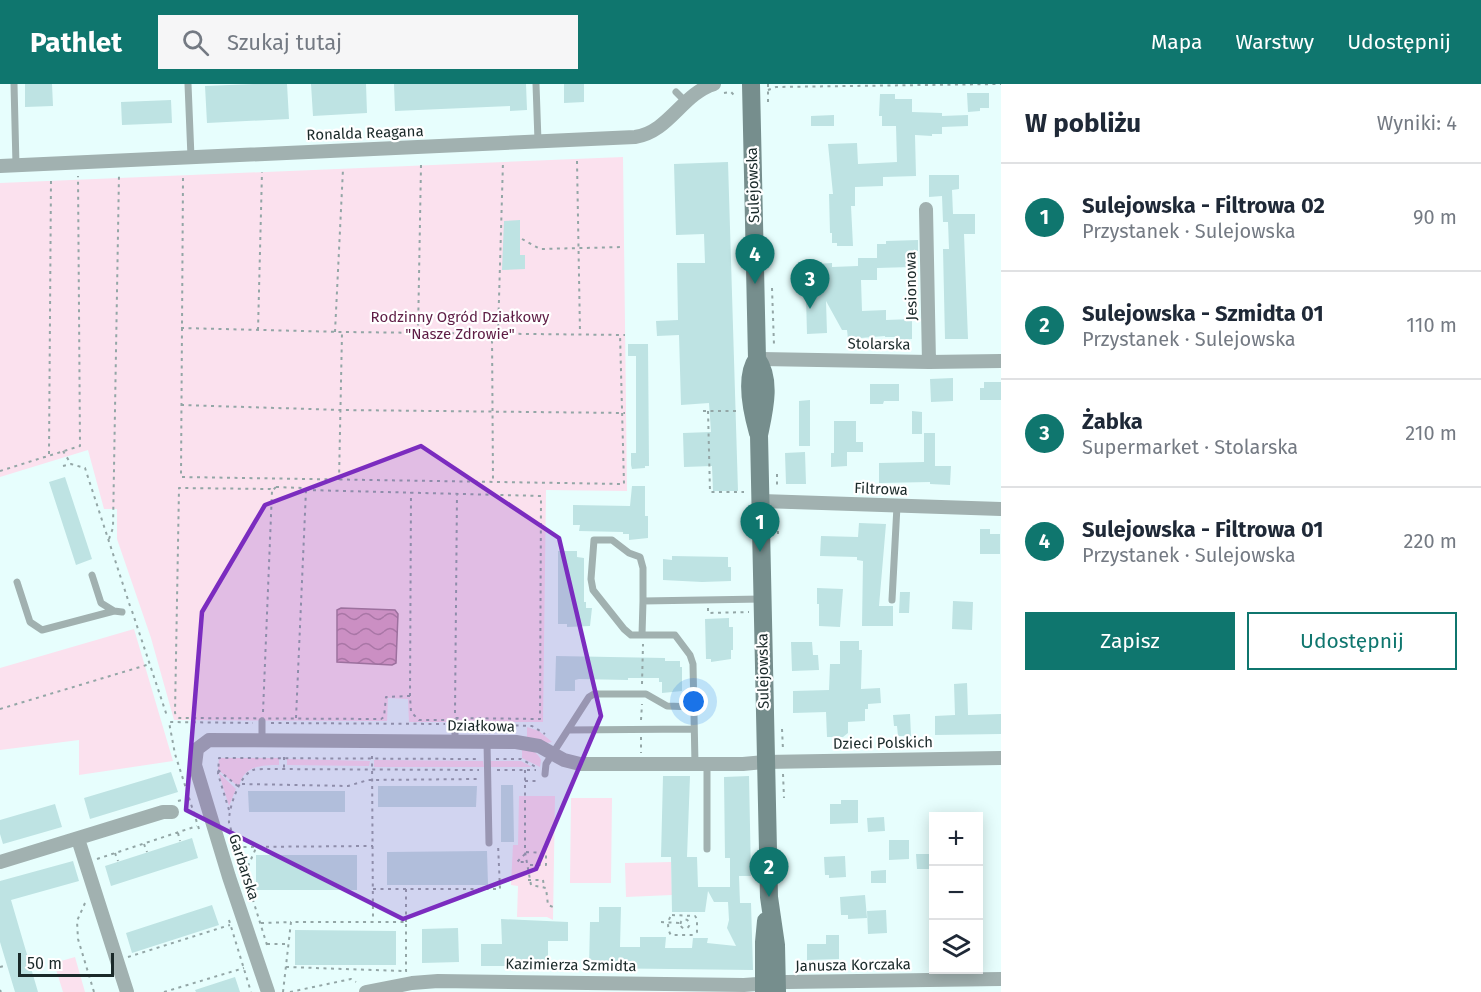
<!DOCTYPE html>
<html lang="pl">
<meta charset="utf-8">
<style>
:root{--surface:#fff;--page:#f6f6f7;--text:#1f2937;--muted:#747a83;--line:#e0e1e3;--accent:#0f766e}
body{margin:0;font-family:"Fira Sans",sans-serif;background:var(--page);color:var(--text)}
.controls{position:absolute;right:18px;bottom:18px;display:grid;overflow:hidden;border-radius:0px;box-shadow:0 3px 15px #0003}
.controls button{width:54px;height:54px;display:grid;place-items:center;padding:0;border:0;border-bottom:2px solid var(--line);background:var(--surface);color:var(--text);font:30px sans-serif}
.scale{position:absolute;left:18px;bottom:15px;width:96px;box-sizing:border-box;padding-left:6px;border:3px solid #1a2929;border-top:0;font-size:16px;line-height:21px;white-space:nowrap;color:#1a2929;-webkit-text-stroke:4px #fff;paint-order:stroke}
.you{position:absolute;left:694px;top:618px;width:21px;height:21px;margin:-15px;border:4px solid #fff;border-radius:50%;background:#1a73e8;box-shadow:0 0 0 9px #1a73e833}
.badge{display:grid;place-items:center;width:39px;height:39px;border-radius:50%;background:var(--accent);color:#fff;font-size:20px;font-weight:700}
.pin{position:absolute;translate:-50% -50px;filter:drop-shadow(0 2px 3px #0008)}
.pin::after{content:'';position:absolute;top:32px;width:21px;height:18px;background:inherit;clip-path:polygon(0 0,100% 0,50% 100%)}
.list{margin:0;padding:0;list-style:none}
h2{display:flex;justify-content:space-between;align-items:center;height:78px;margin:0;padding:0 24px;font-size:26px}
h2 small{font-size:20px;font-weight:400;color:var(--muted)}
.list li{display:grid;grid-template-columns:39px 1fr auto;gap:18px;align-items:center;box-sizing:border-box;height:108px;padding:0 24px;border-top:2px solid var(--line)}
.list b{display:block;font-size:22px;white-space:nowrap}
.list p{margin:0;font-size:20px;white-space:nowrap;color:var(--muted)}
.list em{font-size:20px;font-style:normal;color:var(--muted)}
.actions{display:flex;gap:12px;padding:18px 24px}
.actions a{flex:1;padding:14px 0;border:2px solid var(--accent);border-radius:0px;text-align:center;font-size:21px;color:var(--accent)}
.actions .main{background:var(--accent);color:#fff}
.icon{flex:none;width:33px;height:33px;fill:none;stroke:currentColor;stroke-width:2;stroke-linecap:round;stroke-linejoin:round}
.map{position:relative;flex:none;width:1001px;height:908px;overflow:hidden}
header{display:flex;align-items:center;gap:36px;box-sizing:border-box;height:84px;padding:0 30px;background:var(--accent);color:#fff}
header strong{font-size:28px}
nav{display:flex;gap:33px;margin-inline-start:auto;font-size:21px}
.search{width:420px;height:54px;background:var(--page);display:flex;align-items:center;gap:15px;box-sizing:border-box;padding:0 21px;border-radius:0px;color:var(--muted);font-size:22px}
main{display:flex}
aside{flex:1;background:var(--surface)}
.map>svg:first-child{display:block}
.green{fill:#fbe1ee}
.water{fill:url(#water-waves);stroke:#a48296;stroke-width:1.5}
.building{fill:#bee3e3}
.lines{fill:none;stroke-linecap:round;stroke-linejoin:round}
.path{stroke:#93a6a6;stroke-width:2;stroke-dasharray:3 4.5;stroke-linecap:butt}
.service{stroke:#a1b1b0;stroke-width:7}
.minor{stroke:#a1b1b0;stroke-width:14}
.secondary{stroke:#768e8d;stroke-width:18}
.marked{fill:#7b2cbf;fill-opacity:0.2;stroke:#7b2cbf;stroke-width:4.5;stroke-linejoin:round}
.labels{text-anchor:middle;stroke-width:4.5;stroke-linejoin:round;paint-order:stroke}
.street-label{font-size:15px;fill:#1a2929;stroke:#fff}
.park-label{font-size:15px;fill:#5e1d45;stroke:#fff}
</style>
<header>
<strong>Pathlet</strong>
<div class="search"><svg class="icon" aria-label="search" viewBox="0 0 24 24"><circle cx="10" cy="10" r="6"/><path d="M15 15l6 6"/></svg>Szukaj tutaj</div>
<nav><a>Mapa</a><a>Warstwy</a><a>Udostępnij</a></nav>
</header>
<main>
<div class="map">
<svg width="1001" height="908" viewBox="0 0 1001 908">
<defs>
<pattern id="water-waves" width="16" height="10" patternUnits="userSpaceOnUse" patternTransform="scale(1.5)"><rect width="16" height="10" fill="#dfa8c5"/><path d="M0 5q4-4 8 0t8 0" fill="none" stroke="#b489a0"/></pattern>
</defs>
<rect width="100%" height="100%" fill="#e7fefd"/>
<!-- green -->
<path class="green" d="M623,73l4,334 -81,-1 -3,232h-134l-1,-23 -20,-1 -1,23 -213,-1 -23,-82 -34,-99v-30h-13l-16,-59 -88,27v-294z
M134,545l39,132 -94,14v-35l-79,10v-82z
M527,643l12,4 13,11 -6,1 -19,-6z
M522,665c9,1 15,2 19,11l-1,7 -18,-9z
M219,674h60v7c-18,0 -36,1 -40,22l-21,-17z
M287,675l83,2 -1,5 -82,-1z
M374,676l109,1 1,6h-110z
M490,677h31l11,6h-42z
M219,689l17,16 -7,17 -10,-32z
M519,712h36l-2,124 -6,-3h-30l1,-31 -7,-1 2,-40h5z
M571,714h41l-1,85h-41z
M671,778l1,33 -46,2 -1,-34z
M75,873l10,35h-22l-9,-29z"/>
<!-- water -->
<path class="water" d="M341,524l54,2 3,4 -2,49 -4,2 -55,-3v-52z"/>
<!-- building -->
<path class="building" d="M25,0h27l1,22 -28,1z
M254,0h33l2,35 -82,4 -2,-37z
M311,0h55l1,29 -54,3z
M394,0h132l1,26 -17,1v-5l-115,5z
M564,0h20v18l-20,1z
M967,9h22v15h-9v3l-12,1z
M880,10h15v5h17v13l30,1v3l26,-1v11l-26,1v7h-10v2l-17,-1 1,41 -33,1v9l-28,1v19h-4l2,40h-16v-3h-5v-10h-2l-1,-39h4l-5,-50 29,-1 1,21 39,-2 -1,-36h-14v-10h-3z
M171,16l1,23 -50,2 -1,-23z
M834,31v11h-23v-10z
M728,78l10,329h-25l-1,-25 -28,1 -1,-34 28,-1 -2,-29 -28,2 -2,-70 -22,1 -1,-15 22,-1 -1,-57h28l-1,-29 -28,1 -2,-71z
M929,91h30v14l-7,1 1,24h22v20h-11l4,105h-23l-2,-90h6l-1,-27h-5l-1,-26 -13,1z
M520,136v35h5v14l-23,1 2,-49z
M918,156v11h-5v13l-2,1v2l-34,1v12h-16l1,31 24,-1v10l26,-1v20l-15,1 -1,-3h-11v-1l-37,3 -1,-9h-5l-16,-29 1,32 -20,1 -1,-37h8v-33l18,-1v4l26,-1v-8h19v-14h9v-3z
M628,260h20l1,122h-4v2l-13,1 -1,-4v-12h5v-97h-8z
M953,294v23l-22,1 -1,-23z
M984,298h17v18h-21v-12h4z
M870,300h29v17h-15l-1,3h-13z
M810,316v46h-11v-45z
M912,327l10,1v22h-10z
M834,337h22v21h7v10h-16v14l-16,1v-14h3z
M924,349h11v33h16l-1,19 -20,-1v-2l-51,1v-20l45,-1z
M805,368l1,32h-20l-1,-31z
M65,393l27,82 -16,6 -27,-83z
M632,402h13v30h3v22l-19,2v-6h-6v-2l-44,-1 1,-6h-7v-20l57,1z
M859,439l27,1 -7,82h14v20h-31l1,-65 -6,-1v-3l-37,-1 1,-20 37,1z
M980,445h10v5h10v20h-20z
M558,467h19v6l7,1v44h2v6h6l-2,18 -23,1v-3h-9z
M672,472l56,1v10h3v14l-29,1 -39,-2v-21l9,1z
M817,504l26,1 -3,38 -21,-1v-22h-2z
M900,508h10l-1,21h-10z
M953,517l20,1 -1,28 -20,-1z
M729,534v9h4v23h-2v9l-20,3v-3h-5l-1,-40z
M840,557h19v9h3l-1,39 19,-1 1,15 -13,1v5h-3v12l-17,1v11l-5,4h-16l-1,-25 -33,1v-22l36,-1 1,-26h10z
M791,558h21l1,13h5l1,15 -27,1z
M556,572l109,2v3h15v6h2v24l-20,2v-11h-3v-4h-31v2l-49,-1 -4,1v11h-20z
M967,599l1,32 33,-1v20l-66,1v-19l20,-1 -1,-31z
M910,630l1,22h-13l-1,-10h-3l-1,-11z
M171,688l7,20 -88,27 -6,-21z
M663,692h27l-3,81h10l1,30h32v-29h-5l-1,-81 25,-1 2,100h-12l1,27h11l2,67 -164,-2 1,-46h9v-15h22l-1,40h20v-10h26l-1,11h27l1,-10h15l-1,5 29,3 -9,-18 2,-8 -1,-18h-14l-6,-11 -3,21h-33l-1,-55h-10z
M501,701h12l1,57h-13z
M378,702h99l-1,21h-98z
M248,707h97v21h-96z
M841,716h17v23l-28,1v-20h11z
M55,720l7,23 -59,17 -3,-10v-14z
M884,733l1,14 -17,1 -1,-14z
M192,754l6,20 -87,28 -6,-20z
M889,756h20v19l-20,1z
M487,767l1,34h-101v-33z
M916,770h13v15h-12z
M256,771h101v35h-101z
M845,772l1,21 -17,1v-3h-4l-1,-18z
M73,777l6,20 -68,19 27,92h-23l-15,-50v-61z
M886,786v13h-15v-12z
M865,811l2,23 -19,1v-4h-7l-1,-18z
M212,821l7,20 -87,28 -6,-20z
M886,826l1,23 -19,1 -1,-23z
M501,835l67,3v19h-20v25h-67v-22h21z
M458,844l1,34 -37,1v-34z
M295,846l101,1v34h-101z
M826,851h13v24l-32,1v-16h19z
M235,893l5,15h-44l-1,-2z"/>
<g class="lines">
<!-- path -->
<path class="path" d="M768,0v18
M768,6l8,-3 225,-3
M724,9l7,-1 4,4
M577,77l3,172
M183,94l-2,299 443,7 -4,-150
M522,155l18,10 84,-2
M772,204l2,57
M181,244l161,4 283,3
M258,246l4,-158
M335,248l8,-163
M418,249l3,-168
M492,249l1,149
M498,249l5,-171
M181,321l160,5 284,3
M703,327h33
M708,327l2,81h34
M63,367l8,13
M49,370l2,-276
M63,382l8,-2 14,4 45,138
M0,387l80,-25 -2,-270
M777,390v15
M339,396l3,-147
M276,403l26,1 4,2 235,6 -1,223 -85,-1 -3,2h-33l-8,-8 -1,-16 -24,1 -2,20 -3,2 -202,-1 -4,-5 4,-225 91,1 2,2z
M777,432l1,18
M109,455l4,-11 6,-354
M708,524v5l41,-1
M132,527l35,105
M642,600l1,-40
M410,612l1,-204
M0,625l150,-45
M263,628l9,-221
M455,629l2,-220
M296,634l10,-228
M641,636l1,-16
M271,639l174,1
M463,640l69,2 13,8
M782,645l1,21
M641,653v16
M372,672l1,165
M284,673v12
M496,675h25l15,8
M218,686l21,17
M497,686h39
M525,686v82l6,33 15,3 2,17 5,2
M783,690l1,24
M525,697h12
M242,700l106,2 20,-6 110,-1
M178,717l12,-3
M229,726l-11,-36 1,-16 259,1
M199,745l-24,-75 -6,-32 84,1
M178,749l2,8
M144,760l3,8
M236,763l137,-1
M526,768l20,1v12h-19
M115,769l3,8
M525,770l-8,8h10
M97,775l100,-33
M245,789l11,-25
M528,796h15l1,7
M373,805h127l-2,-45
M85,819l-8,18 1,18 16,53
M672,831l23,1 2,3v13l-4,3h-22c-4,-5 -4,-16 1,-20z
M680.5 840a4.5 4.5 0 1 1 9 0a4.5 4.5 0 1 1-9 0Z
M229,836l22,72
M406,838v-33
M661,838l19,1
M261,839l30,-1
M267,860h21
M267,861l-38,-122c-1,-13 10,-48 24,-53 4,-1 10,-1 15,-1l211,1
M128,873l102,-32
M0,883l7,-2
M286,883l117,4
M0,906l1,2
M164,908l80,-24
M283,908l8,-70h115v49h2
M290,908l61,-13 5,3"/>
<!-- service -->
<path class="service" d="M14,0l2,81
M188,0l3,73
M536,0l2,57
M676,8l9,9
M92,491l9,28 13,8
M17,498l13,40 12,8 72,-19 8,1
M892,516l5,-94
M643,517v-33l-3,-11 -11,-4 -17,-13h-18l-3,39 2,11 31,39 7,6h44l15,20 3,9 2,100
M642,551l1,-34 119,-2
M568,646l126,-1
M262,656v-19
M455,658v-20
M487,658l2,101
M707,680v85
M545,690l1,-10 43,-67 5,-3h52l21,12 27,1"/>
<!-- minor -->
<path class="minor" d="M0,82l635,-29c34,-5 47,-43 79,-53
M926,125l3,153
M757,275l172,3 72,-1
M760,417l241,8
M78,755l49,153
M0,778l163,-50h9
M268,908l-39,-115 -34,-112 2,-16 12,-9 307,2 23,4 25,14 16,4h163l22,-2 236,-4
M366,908l46,-9 26,-2 306,4 43,-3 214,-3"/>
<!-- secondary -->
<path class="secondary" d="M751,0l6,275c15,21 7,52 2,76l10,462 7,48 1,47
M757,275c-13,18 -5,53 1,74
M764,908v-50l2,-21"/>
</g>
<!-- marked area -->
<path class="marked" d="M421,362l138,92 42,178 -65,153 -133,50 -217,-109 16,-198 63,-107z"/>
<g class="labels">
<!-- street labels -->
<g class="street-label">
<text transform="translate(365 49) rotate(-2)" y="5">Ronalda Reagana</text>
<text transform="translate(753 101) rotate(-92)" y="5">Sulejowska</text>
<text transform="translate(911 202) rotate(-91)" y="5">Jesionowa</text>
<text transform="translate(879 260) rotate(1)" y="5">Stolarska</text>
<text transform="translate(881 405) rotate(2)" y="5">Filtrowa</text>
<text transform="translate(763 587) rotate(-91)" y="5">Sulejowska</text>
<text transform="translate(481 642) rotate(1)" y="5">Działkowa</text>
<text transform="translate(883 659) rotate(-1)" y="5">Dzieci Polskich</text>
<text transform="translate(244 783) rotate(72)" y="5">Garbarska</text>
<text transform="translate(571 881) rotate(1)" y="5">Kazimierza Szmidta</text>
<text transform="translate(853 881) rotate(-1)" y="5">Janusza Korczaka</text>
</g>
<!-- park labels -->
<g class="park-label">
<text x="460" y="238">Rodzinny Ogród Działkowy<tspan x="460" dy="17">"Nasze Zdrowie"</tspan></text>
</g>
</g>
</svg>
<div class="controls">
<button>+</button>
<button>−</button>
<button><svg class="icon" aria-label="layers" viewBox="0 0 24 24"><path d="M12 4l9 5-9 5-9-5zM3 14l9 5 9-5"/></svg></button>
</div>
<div class="scale">50 m</div>
<div class="you"></div>
<div class="pin badge" style="left:760px;top:468px">1</div>
<div class="pin badge" style="left:769px;top:813px">2</div>
<div class="pin badge" style="left:810px;top:225px">3</div>
<div class="pin badge" style="left:755px;top:200px">4</div>
</div>
<aside>
<h2>W pobliżu<small>Wyniki: 4</small></h2>
<ul class="list">
<li><span class="badge">1</span><div><b>Sulejowska - Filtrowa 02</b><p>Przystanek · Sulejowska</p></div><em>90 m</em></li>
<li><span class="badge">2</span><div><b>Sulejowska - Szmidta 01</b><p>Przystanek · Sulejowska</p></div><em>110 m</em></li>
<li><span class="badge">3</span><div><b>Żabka</b><p>Supermarket · Stolarska</p></div><em>210 m</em></li>
<li><span class="badge">4</span><div><b>Sulejowska - Filtrowa 01</b><p>Przystanek · Sulejowska</p></div><em>220 m</em></li>
</ul>
<div class="actions"><a class="main">Zapisz</a><a>Udostępnij</a></div>
</aside>
</main>
